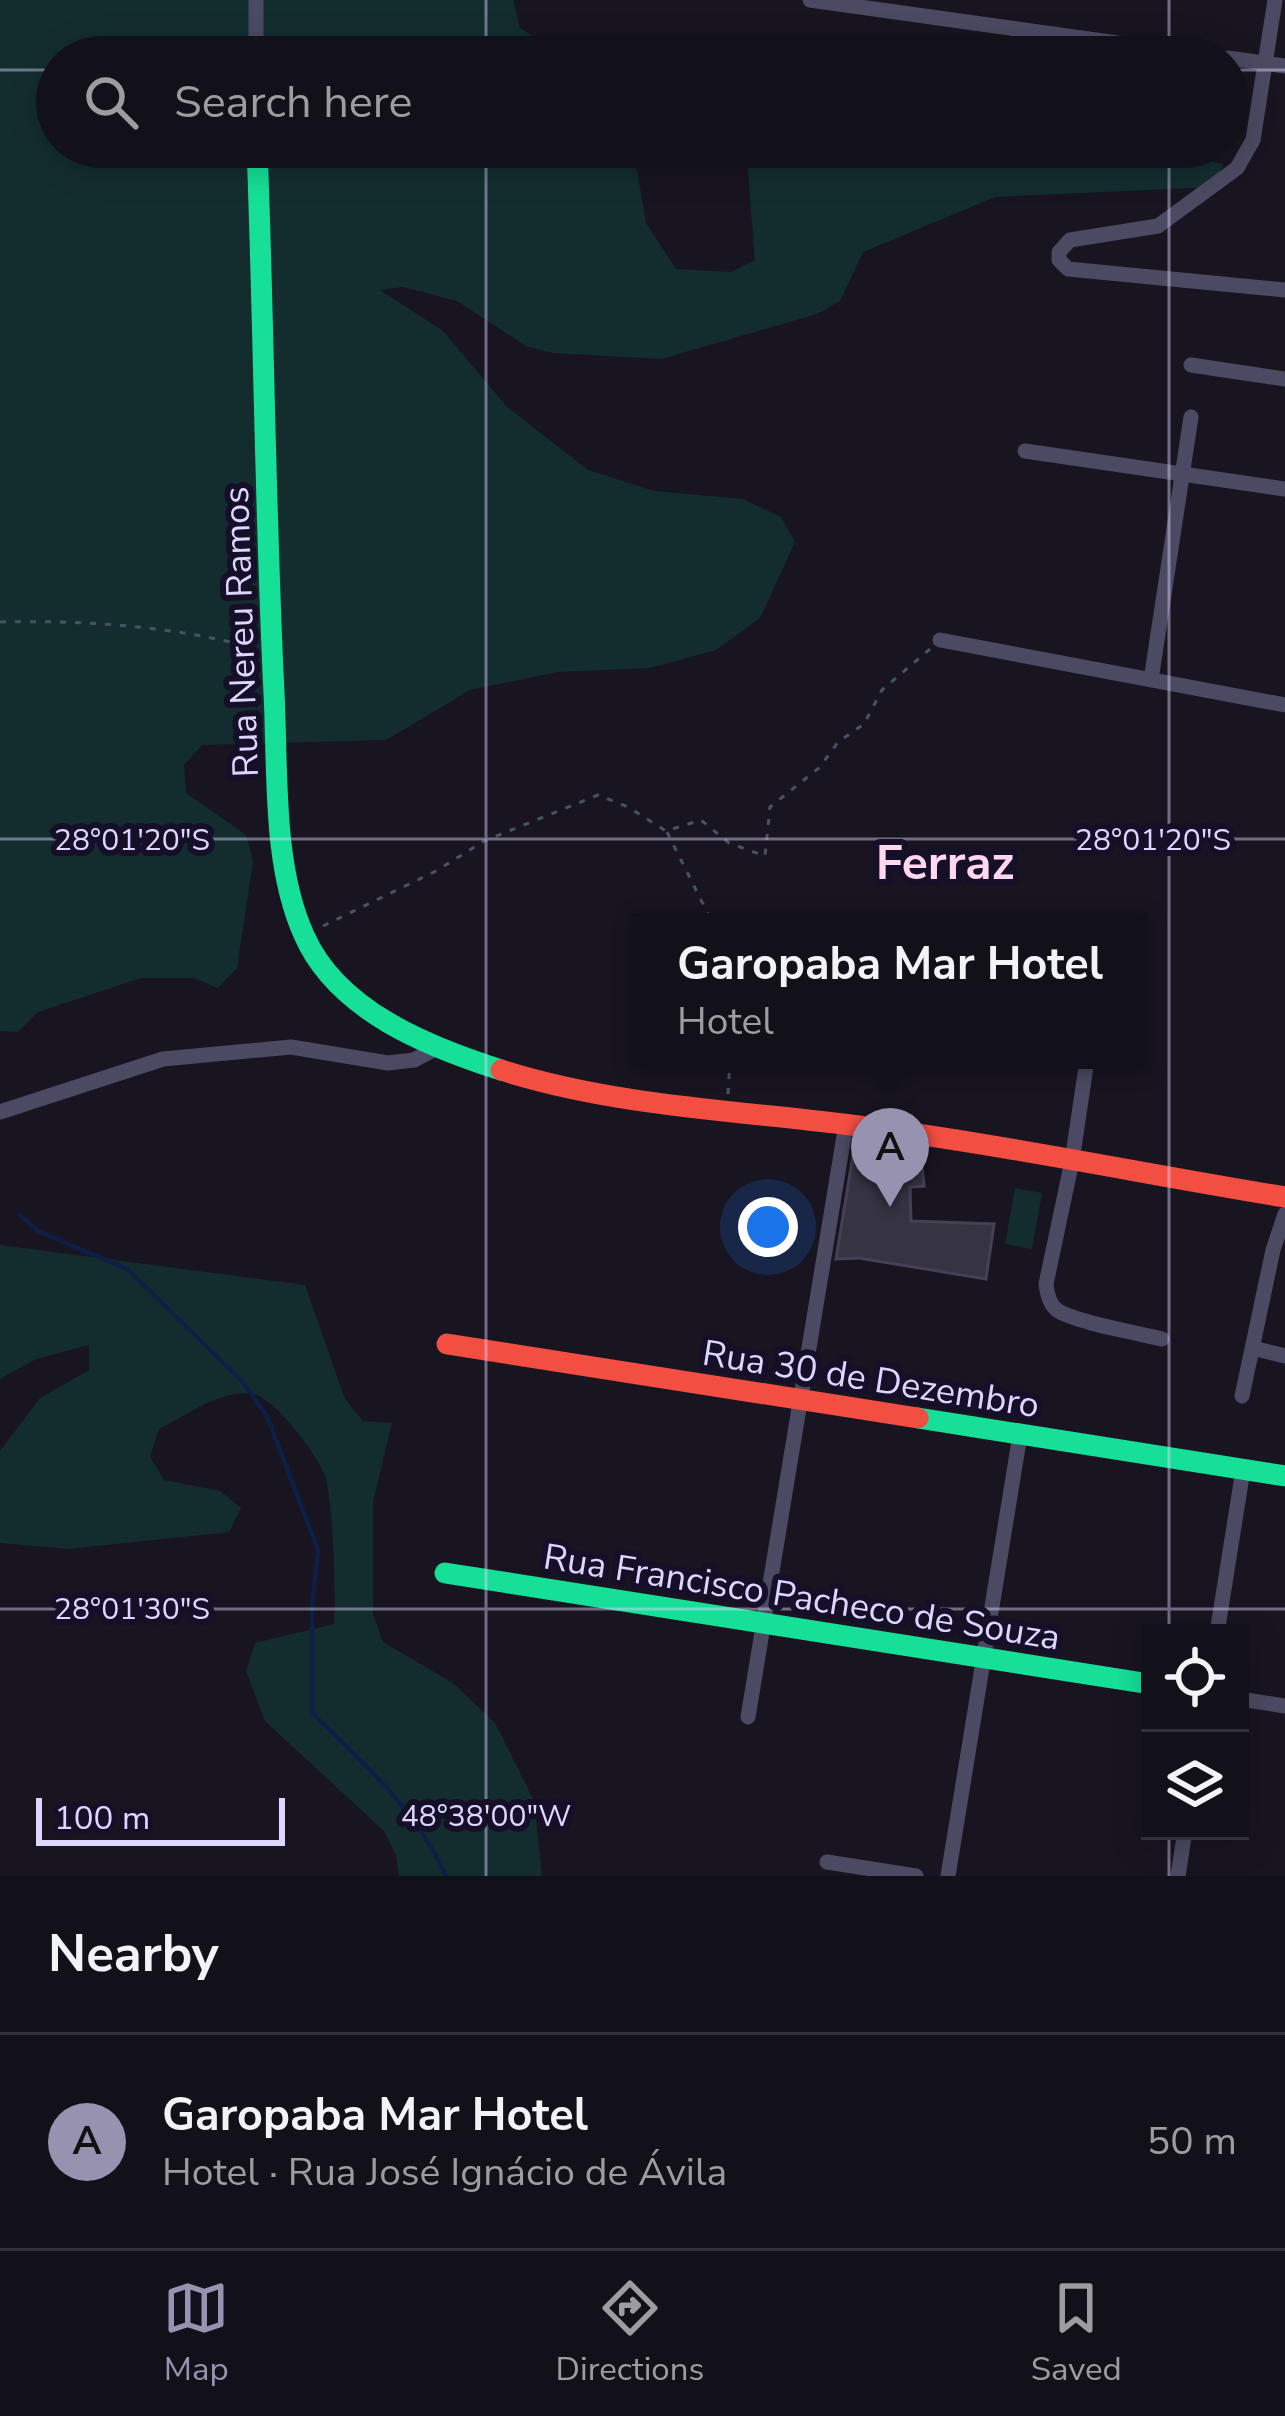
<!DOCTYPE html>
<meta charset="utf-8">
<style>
:root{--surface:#121019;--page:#1f1e26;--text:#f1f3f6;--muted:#9c9da2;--line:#313038;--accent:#9892b1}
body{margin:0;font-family:"Nunito Sans",sans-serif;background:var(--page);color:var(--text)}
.controls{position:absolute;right:36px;bottom:36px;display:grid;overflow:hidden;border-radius:0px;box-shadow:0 6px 30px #0003}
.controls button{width:108px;height:108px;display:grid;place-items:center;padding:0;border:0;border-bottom:3px solid var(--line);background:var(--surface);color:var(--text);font:60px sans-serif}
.scale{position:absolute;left:36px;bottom:30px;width:249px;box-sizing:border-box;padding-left:12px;border:6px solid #ddd6ff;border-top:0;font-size:33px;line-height:42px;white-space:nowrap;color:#ddd6ff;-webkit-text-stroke:9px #150f27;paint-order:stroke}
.you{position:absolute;left:768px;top:1227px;width:42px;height:42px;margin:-30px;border:9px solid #fff;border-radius:50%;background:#1a73e8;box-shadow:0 0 0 18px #1a73e833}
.badge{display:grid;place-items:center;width:78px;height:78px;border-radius:50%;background:var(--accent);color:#111;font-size:39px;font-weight:700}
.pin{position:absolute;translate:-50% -99px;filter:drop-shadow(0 3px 6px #0008)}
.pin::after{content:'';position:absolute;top:63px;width:42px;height:36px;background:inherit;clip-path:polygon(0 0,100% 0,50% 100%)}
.popup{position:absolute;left:632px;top:913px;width:516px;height:156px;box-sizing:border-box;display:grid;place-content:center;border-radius:0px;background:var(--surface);filter:drop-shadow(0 3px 9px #0005);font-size:39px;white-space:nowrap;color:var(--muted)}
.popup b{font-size:45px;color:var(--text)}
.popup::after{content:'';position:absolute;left:50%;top:100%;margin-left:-24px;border:24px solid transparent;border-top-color:var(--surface)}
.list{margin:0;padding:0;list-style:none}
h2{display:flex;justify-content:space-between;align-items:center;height:156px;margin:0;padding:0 48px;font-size:51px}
h2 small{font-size:39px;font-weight:400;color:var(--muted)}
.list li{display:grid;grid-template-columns:78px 1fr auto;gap:36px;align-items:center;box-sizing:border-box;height:216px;padding:0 48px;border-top:3px solid var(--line)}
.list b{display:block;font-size:45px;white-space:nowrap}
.list p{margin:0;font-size:39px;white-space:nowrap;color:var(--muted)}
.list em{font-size:39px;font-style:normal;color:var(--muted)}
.icon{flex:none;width:66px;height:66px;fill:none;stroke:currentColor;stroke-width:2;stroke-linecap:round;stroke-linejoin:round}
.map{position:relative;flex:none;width:1285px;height:1876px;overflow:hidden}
.search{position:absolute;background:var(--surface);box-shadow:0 6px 30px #0003;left:36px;right:36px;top:36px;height:132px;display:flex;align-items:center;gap:30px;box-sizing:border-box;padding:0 42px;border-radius:66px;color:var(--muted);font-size:45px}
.sheet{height:372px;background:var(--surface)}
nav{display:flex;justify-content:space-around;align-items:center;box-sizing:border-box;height:168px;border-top:3px solid var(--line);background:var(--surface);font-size:33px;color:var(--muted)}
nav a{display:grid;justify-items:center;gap:6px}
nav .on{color:var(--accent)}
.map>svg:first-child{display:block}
.green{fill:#132d2f}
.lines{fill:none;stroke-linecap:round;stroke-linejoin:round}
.stream{stroke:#0d1f45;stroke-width:4.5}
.building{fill:#363343;stroke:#454055;stroke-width:3}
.path{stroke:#475362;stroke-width:3;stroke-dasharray:6 9;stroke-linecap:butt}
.street{stroke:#4c4a62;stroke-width:15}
.fast{stroke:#16e098;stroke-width:21}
.jam{stroke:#f24e42;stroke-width:21}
.ticks{fill:none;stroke:#ddd6ff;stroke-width:3;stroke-opacity:0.45}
.labels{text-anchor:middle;stroke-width:12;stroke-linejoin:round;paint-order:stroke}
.street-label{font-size:36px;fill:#ddd6ff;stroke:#150f27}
.district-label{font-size:48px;font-weight:bold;fill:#ffd8ef;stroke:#150f27}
.ticks-label{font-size:30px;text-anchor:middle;fill:#ddd6ff;stroke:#150f27;stroke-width:12;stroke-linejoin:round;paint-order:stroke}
</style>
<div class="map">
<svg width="1285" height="1876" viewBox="0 0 1285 1876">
<rect width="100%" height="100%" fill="#181521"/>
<!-- green -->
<path class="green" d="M0,0h513l7,28 24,15 7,14h-494v90h576l13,76 30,46 55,3 24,-12 -9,-113h395l82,17 -9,23 -219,10 -132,55 -23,49 -23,13 -156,45 -108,-6 -27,-7 -69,-45 -54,-14 -23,3 63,41 64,76 81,63 66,21 89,8 38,18 14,25 -35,76 -44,32 -66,18 -92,4 -88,18 -84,50 -184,5 -18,20 2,28 60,42 7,26 -16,107 -19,20 -24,-10h-53l-103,34 -20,20 -18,-1z
M1015,1188l27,5 -10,56 -27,-5z
M0,1245l305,40 40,114 18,22 29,2 -19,79v112l10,28 70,41 42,40 39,78 8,75h-143l-3,-21 -12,-24 -119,-110 -19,-50 9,-28 79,-19c2,-26 -1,-126 -9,-148 -7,-21 -51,-79 -72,-82 -31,-5 -66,21 -94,35l-9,28 14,23 56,11 21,17 -12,24 -161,17 -68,-6v-92l40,-53 49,-28v-25l-53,14 -36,20z"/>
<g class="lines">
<!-- stream -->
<path class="stream" d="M20,1215l18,16 89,38 115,112 25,35 51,134 -6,58v105c52,51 104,96 134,163"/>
</g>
<!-- building -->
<path class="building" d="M854,1149l67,8 3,29 -14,1 1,34 83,3 -8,55 -127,-21 -23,1z"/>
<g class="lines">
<!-- path -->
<path class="path" d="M0,622c83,-2 174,4 254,26
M667,832l45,90
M323,926l113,-55 48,-30 114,-46 30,12 38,24 35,-11 28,23 36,13 5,-49 50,-40 18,-25 26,-18 18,-34 48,-41
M728,1094l2,-34"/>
<!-- street -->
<path class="street" d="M256,0v57
M810,0l408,57
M1275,0l-22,140 -16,28 -79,58 -88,14 -11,12v8l9,9 217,21
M1228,58l57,8
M1191,365l94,14
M1025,451l260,38
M940,640l345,65
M1151,680l40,-263
M1087,1060l-15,101 -26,123c1,9 3,20 11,26 16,12 82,23 105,29
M0,1112l163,-53 128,-12 97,16 26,-3 21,-11
M1253,1348l32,8
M1242,1396l31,-146 12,-36
M1217,1633l26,-163
M1240,1699l45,7
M748,1717l98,-593
M827,1862l89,14
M948,1876l72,-441
M1178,1876l7,-45"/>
<!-- fast -->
<path class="fast" d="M257,147c7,182 8,364 17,546 4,76 -2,172 30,242 33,76 125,112 197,135
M918,1418l367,58
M445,1573l705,111"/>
<!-- jam -->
<path class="jam" d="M501,1070c111,35 227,40 342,54 148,18 295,49 442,73
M447,1344l471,74"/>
</g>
<!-- ticks -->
<path class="ticks" d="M486,0v57M1169,0v57M0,70h57M1228,70h57M486,147v1729M1169,147v1486M0,839h1285M0,1609h1285M1169,1831v45"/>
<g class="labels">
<!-- street labels -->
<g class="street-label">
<text transform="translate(240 632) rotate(-92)" y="13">Rua Nereu Ramos</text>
<text transform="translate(871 1378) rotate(9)" y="13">Rua 30 de Dezembro</text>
<text transform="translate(802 1596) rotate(9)" y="13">Rua Francisco Pacheco de Souza</text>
</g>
<!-- district labels -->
<g class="district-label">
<text x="945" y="879">Ferraz</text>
</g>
</g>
<g class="ticks-label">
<text x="132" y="850">28°01'20"S</text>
<text x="1153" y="850">28°01'20"S</text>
<text x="132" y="1619">28°01'30"S</text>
<text x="486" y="1826">48°38'00"W</text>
</g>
</svg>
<div class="controls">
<button><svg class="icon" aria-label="locate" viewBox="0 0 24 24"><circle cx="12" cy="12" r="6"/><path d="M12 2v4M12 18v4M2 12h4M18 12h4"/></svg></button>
<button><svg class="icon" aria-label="layers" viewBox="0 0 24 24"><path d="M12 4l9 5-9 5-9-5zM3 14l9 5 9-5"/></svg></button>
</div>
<div class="scale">100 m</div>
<div class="you"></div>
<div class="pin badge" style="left:890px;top:1207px">A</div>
<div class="popup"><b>Garopaba Mar Hotel</b>Hotel</div>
<div class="search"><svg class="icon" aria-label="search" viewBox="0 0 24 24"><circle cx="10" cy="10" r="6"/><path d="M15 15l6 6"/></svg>Search here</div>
</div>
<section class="sheet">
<h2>Nearby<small></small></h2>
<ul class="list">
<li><span class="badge">A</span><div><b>Garopaba Mar Hotel</b><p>Hotel · Rua José Ignácio de Ávila</p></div><em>50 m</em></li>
</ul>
</section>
<nav>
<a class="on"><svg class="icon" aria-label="map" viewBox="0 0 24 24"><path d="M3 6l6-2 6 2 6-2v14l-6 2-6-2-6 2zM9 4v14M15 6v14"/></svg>Map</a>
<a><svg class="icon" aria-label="directions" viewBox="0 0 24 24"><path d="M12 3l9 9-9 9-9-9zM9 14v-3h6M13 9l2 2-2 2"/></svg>Directions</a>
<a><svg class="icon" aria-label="saved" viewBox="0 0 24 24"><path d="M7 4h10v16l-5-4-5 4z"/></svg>Saved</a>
</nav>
